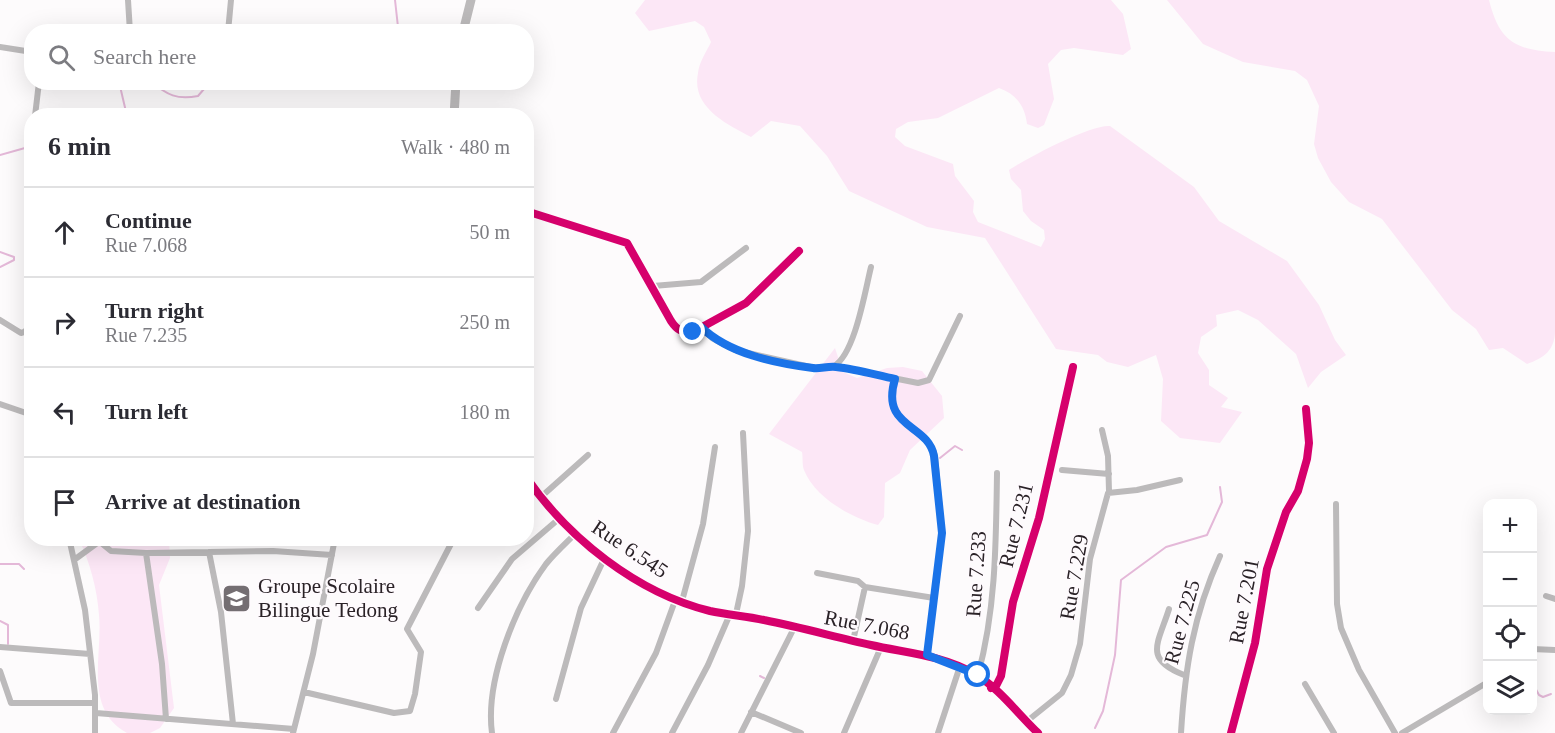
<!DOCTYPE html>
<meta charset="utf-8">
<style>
:root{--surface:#fff;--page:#f2f2f3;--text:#2b2b33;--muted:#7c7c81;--line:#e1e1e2}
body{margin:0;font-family:"Times New Roman",serif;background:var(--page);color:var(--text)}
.controls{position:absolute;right:18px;bottom:18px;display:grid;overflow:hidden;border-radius:12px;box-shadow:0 6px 24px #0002}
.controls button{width:54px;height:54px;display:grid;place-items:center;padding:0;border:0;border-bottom:2px solid var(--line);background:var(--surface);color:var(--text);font:30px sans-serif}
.stop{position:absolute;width:18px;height:18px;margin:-14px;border:4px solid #1a73e8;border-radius:50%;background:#fff}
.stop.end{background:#1a73e8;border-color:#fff;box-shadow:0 2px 6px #0008}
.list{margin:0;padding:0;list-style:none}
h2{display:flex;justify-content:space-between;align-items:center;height:78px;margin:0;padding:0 24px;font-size:26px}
h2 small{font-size:20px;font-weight:400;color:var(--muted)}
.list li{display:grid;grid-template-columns:39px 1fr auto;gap:18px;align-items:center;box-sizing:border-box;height:90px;padding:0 24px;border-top:2px solid var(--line)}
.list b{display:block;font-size:22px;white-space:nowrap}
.list p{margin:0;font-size:20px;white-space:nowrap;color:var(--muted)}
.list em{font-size:20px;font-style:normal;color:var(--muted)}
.icon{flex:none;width:33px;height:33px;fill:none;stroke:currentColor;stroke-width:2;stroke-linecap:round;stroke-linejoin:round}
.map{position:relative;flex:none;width:1555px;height:733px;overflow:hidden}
.search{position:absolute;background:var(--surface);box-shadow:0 6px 24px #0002;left:24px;top:24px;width:510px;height:66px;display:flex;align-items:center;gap:15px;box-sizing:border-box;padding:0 21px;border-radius:24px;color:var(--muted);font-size:22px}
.panel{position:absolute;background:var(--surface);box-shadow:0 6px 24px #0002;left:24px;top:108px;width:510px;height:438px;border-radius:24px}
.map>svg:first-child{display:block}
.green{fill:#fce7f6}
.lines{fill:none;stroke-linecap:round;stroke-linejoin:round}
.stream{stroke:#e4b8d8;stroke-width:2}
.street{stroke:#bcbabb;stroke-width:6}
.secondary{stroke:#bcbabb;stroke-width:9}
.cycleway-casing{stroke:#fefafd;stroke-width:11}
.cycleway{stroke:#d6006c;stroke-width:8}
.route{stroke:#1a73e8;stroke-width:8}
.labels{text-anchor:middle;stroke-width:4.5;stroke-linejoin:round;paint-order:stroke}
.street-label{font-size:21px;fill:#2a2227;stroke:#fefafd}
.poi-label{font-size:21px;fill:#2a2227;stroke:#fefafd;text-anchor:start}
</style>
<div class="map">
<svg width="1555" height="733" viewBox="0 0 1555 733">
<rect width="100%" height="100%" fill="#fdfbfc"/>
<!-- green -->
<path class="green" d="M645,0h466l12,14 8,35 -8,6 -49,-7 -13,2 -13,14 6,35 -10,26 -6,3 -11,-4c-2,-18 -11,-30 -28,-36l-61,30 -30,4 -12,7 -1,8 10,9 48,18 2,12 19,25 -1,11 5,10 63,25 4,-8 -1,-9 -13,-9 -8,-10 -2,-21 -10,-11 -2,-9c18,-12 82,-46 101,-44l84,61 25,34 68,40 32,44 16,35 11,15 -25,17 -13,16 -12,-34 -38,-34 -20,-10 -22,5 1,11 -16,11 -3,16 11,17v15l19,13 -7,9 21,5 -22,31 -40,-5 -19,-17 2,-42 -7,-24 -28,12 -21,-5 -9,-7 -42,-6 -71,-111 -58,-11 -78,-36 -22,-35 -27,-30 -29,-5 -20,16c-25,-13 -60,-30 -53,-64 1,-11 9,-22 13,-31l-7,-15 -9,-6 -46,10 -14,-18z
M1167,0h322c10,40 25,50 66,52v279c0,19 -11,27 -28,33l-24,-16 -14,2 -13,-21 -24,-19 -70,-91 -33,-17 -18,-20 -13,-24 -4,-14 5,-38 -12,-26 -12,-9 -52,-9 -40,-18z
M835,348l8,24 14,6 30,-10 16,-1 19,4 20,25 2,22 -34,32 -10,23 -15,10 -1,34 -6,8c-26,-7 -63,-27 -74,-55 -2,-5 -1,-13 -2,-18l-33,-18z
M79,539h90l1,19 -11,27 15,123 -14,20 -10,5h-23c-44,-24 -24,-78 -28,-118 -2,-27 -9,-52 -20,-76z"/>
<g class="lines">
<!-- stream -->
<path class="stream" d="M394,32l4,-5 -3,-27
M119,82l8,34
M152,82c15,13 25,18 46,14l12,-14
M0,155l32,-9
M0,252l14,5v3l-14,7
M940,458l15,-12 7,4
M0,564h19l5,5
M0,621l8,4v19
M760,676l4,2
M1532,682l7,13 4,2 8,-3
M1095,728l8,-17 12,-56 6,-75 45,-33 41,-12 15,-33 -2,-15"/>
<!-- street -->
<path class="street" d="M128,0l2,32
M228,32l3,-32
M0,47l32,5
M35,116l4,-34
M526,211l101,32 44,78c6,9 11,12 22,11l53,-29 53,-52
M653,286l48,-4 45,-34
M0,320l21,13c10,-2 9,-13 11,-22
M701,327l11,11 23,12 80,18 18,-2 85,17 11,-3 31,-64
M834,366c21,-12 31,-75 37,-99
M895,379c-15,50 32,45 40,77l7,77 -15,122
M0,404l32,11
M1102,430l6,26 1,35
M1062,470l47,4
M542,496l46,-41
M1336,504l1,100 4,24 18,42 36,63
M69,538l16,72 10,85v38
M100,542l11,9 35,2 127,-2 59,4
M209,552l12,60 12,112
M146,553l16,111 4,55
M74,560l30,-22
M817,573l41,8 7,6 69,11
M1546,596l9,3
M682,601l21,-77 12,-77
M478,608l34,-49 49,-42
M1169,609c-11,35 -26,50 15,66
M736,614l6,-28 6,-55 -5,-98
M853,641l12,-54
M0,647l90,7
M1532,649l23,1
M0,671l11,32h84
M978,675c18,-66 18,-133 19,-202
M1305,684l29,49
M992,688l4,-2 5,-10 12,-74 26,-84 34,-151
M304,692l90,21 16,-2 5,-17 6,-42 -14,-23 47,-91
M556,699l25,-91 23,-49
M751,712l50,21
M96,713l198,16
M1026,722l36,-29 9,-18 9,-31 10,-85 18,-66 29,-3 43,-10
M293,733l20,-79 22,-116
M492,733c-7,-52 23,-127 54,-169 9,-11 19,-20 29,-30
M613,733l43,-80 20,-55
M672,733l36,-68 22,-51
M741,733l53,-105
M844,733l37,-86
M938,733l22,-67
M1181,733c4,-65 12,-117 39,-177
M1231,733l24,-90 12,-74 19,-57 12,-21 9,-32 2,-16 -3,-34
M1402,733l86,-51"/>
<!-- secondary -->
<path class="secondary" d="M463,32l8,-32
M454,116l2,-34
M526,477c42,61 111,116 184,134 18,4 37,5 54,9 36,7 71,17 107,25 35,8 72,10 104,29 24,14 43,40 63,59"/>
<defs>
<path id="cycleway" d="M526,211l101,32 44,78c6,9 11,12 22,11l53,-29 53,-52
M526,477c42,61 111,116 184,134 18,4 37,5 54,9 36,7 71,17 107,25 35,8 72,10 104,29 24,14 43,40 63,59
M991,688l5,-2 5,-10 12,-74 26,-84 34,-151
M1231,733l24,-90 12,-74 19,-57 12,-21 9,-32 2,-16 -3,-34"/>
</defs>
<!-- cycleway casing -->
<use href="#cycleway" class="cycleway-casing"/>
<!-- cycleway -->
<use href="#cycleway" class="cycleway"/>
</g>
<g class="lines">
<!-- route -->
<path class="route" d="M693,332l8,-5c28,27 74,36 112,41 7,1 15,-2 23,-1 20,2 40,8 59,12 -15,50 33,44 39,77l8,77 -15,122 51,20"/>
</g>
<!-- icons -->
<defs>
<symbol id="school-square" viewBox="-11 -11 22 22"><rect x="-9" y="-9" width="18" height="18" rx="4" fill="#746e72" stroke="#fefafd"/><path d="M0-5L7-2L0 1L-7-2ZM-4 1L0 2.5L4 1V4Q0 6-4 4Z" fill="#fff"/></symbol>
</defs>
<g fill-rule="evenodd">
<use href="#school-square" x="220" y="582" width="33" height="33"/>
</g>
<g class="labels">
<!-- street labels -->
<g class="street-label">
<text transform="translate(1016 525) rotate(-76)" y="7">Rue 7.231</text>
<text transform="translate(630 549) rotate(34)" y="7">Rue 6.545</text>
<text transform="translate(976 574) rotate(-86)" y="7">Rue 7.233</text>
<text transform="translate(1074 577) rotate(-80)" y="7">Rue 7.229</text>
<text transform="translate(1244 601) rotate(-79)" y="7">Rue 7.201</text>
<text transform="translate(1182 622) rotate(-75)" y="7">Rue 7.225</text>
<text transform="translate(867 625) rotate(11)" y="7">Rue 7.068</text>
</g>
<!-- poi labels -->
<g class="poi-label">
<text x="258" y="593">Groupe Scolaire<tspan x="258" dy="24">Bilingue Tedong</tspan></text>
</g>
</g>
</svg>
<div class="controls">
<button>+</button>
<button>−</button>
<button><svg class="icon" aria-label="locate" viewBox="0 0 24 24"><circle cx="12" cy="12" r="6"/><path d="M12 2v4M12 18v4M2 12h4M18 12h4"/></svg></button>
<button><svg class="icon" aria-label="layers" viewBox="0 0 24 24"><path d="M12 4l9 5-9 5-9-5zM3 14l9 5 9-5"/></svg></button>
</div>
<div class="stop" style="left:978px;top:675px"></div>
<div class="stop end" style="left:693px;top:332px"></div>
<div class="search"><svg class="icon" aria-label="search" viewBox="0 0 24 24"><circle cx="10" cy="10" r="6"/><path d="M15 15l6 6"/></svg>Search here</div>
<section class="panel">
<h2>6 min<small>Walk · 480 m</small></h2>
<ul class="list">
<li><svg class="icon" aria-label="ahead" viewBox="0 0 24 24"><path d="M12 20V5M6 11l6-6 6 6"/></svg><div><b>Continue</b><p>Rue 7.068</p></div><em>50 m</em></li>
<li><svg class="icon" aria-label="right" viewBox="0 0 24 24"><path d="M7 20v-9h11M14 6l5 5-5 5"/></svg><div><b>Turn right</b><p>Rue 7.235</p></div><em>250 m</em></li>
<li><svg class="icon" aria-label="left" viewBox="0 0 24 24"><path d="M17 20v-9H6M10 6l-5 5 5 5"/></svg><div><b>Turn left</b></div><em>180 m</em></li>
<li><svg class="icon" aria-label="arrive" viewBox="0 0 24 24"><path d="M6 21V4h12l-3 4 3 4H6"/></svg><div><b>Arrive at destination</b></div></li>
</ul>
</section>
</div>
